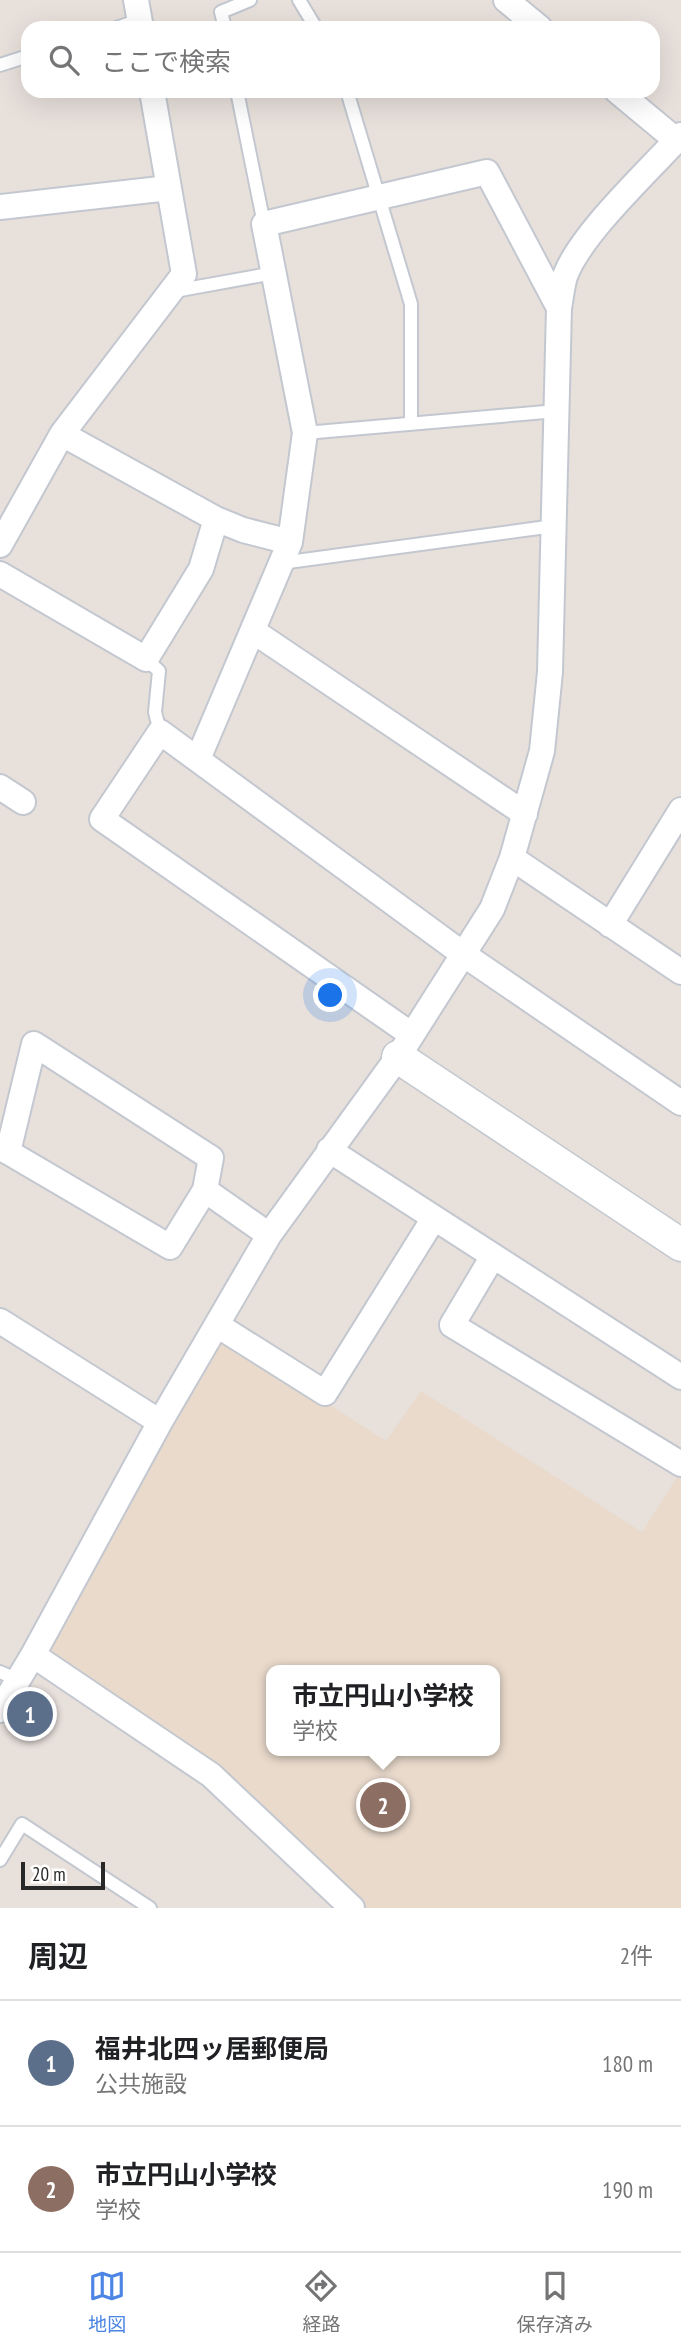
<!DOCTYPE html>
<html lang="ja">
<meta charset="utf-8">
<style>
:root{--surface:#fff;--page:#f6f6f6;--text:#202124;--muted:#757577;--line:#e0e0e0;--accent:#4c85e4}
body{margin:0;font-family:"PT Sans Narrow","Noto Sans JP",sans-serif;background:var(--page);color:var(--text)}
.scale{position:absolute;left:21px;bottom:18px;width:84px;box-sizing:border-box;padding-left:7px;border:4px solid #282828;border-top:0;font-size:19px;line-height:24px;white-space:nowrap;color:#282828;-webkit-text-stroke:5px #fff;paint-order:stroke}
.you{position:absolute;left:331px;top:996px;width:24px;height:24px;margin:-18px;border:5px solid #fff;border-radius:50%;background:#1a73e8;box-shadow:0 0 0 10px #1a73e833}
.badge{display:grid;place-items:center;width:46px;height:46px;border-radius:50%;background:var(--accent);color:#fff;font-size:23px;font-weight:700}
.pin{position:absolute;translate:-50% -50%;border:4px solid #fff;box-shadow:0 2px 7px #0006}
.popup{position:absolute;left:266px;top:1665px;width:234px;height:91px;box-sizing:border-box;display:grid;place-content:center;border-radius:14px;background:var(--surface);filter:drop-shadow(0 2px 5px #0005);font-size:23px;white-space:nowrap;color:var(--muted)}
.popup b{font-size:26px;color:var(--text)}
.popup::after{content:'';position:absolute;left:50%;top:100%;margin-left:-14px;border:14px solid transparent;border-top-color:var(--surface)}
.list{margin:0;padding:0;list-style:none}
h2{display:flex;justify-content:space-between;align-items:center;height:91px;margin:0;padding:0 28px;font-size:30px}
h2 small{font-size:23px;font-weight:400;color:var(--muted)}
.list li{display:grid;grid-template-columns:46px 1fr auto;gap:21px;align-items:center;box-sizing:border-box;height:126px;padding:0 28px;border-top:2px solid var(--line)}
.list b{display:block;font-size:26px;white-space:nowrap}
.list p{margin:0;font-size:23px;white-space:nowrap;color:var(--muted)}
.list em{font-size:23px;font-style:normal;color:var(--muted)}
.icon{flex:none;width:38px;height:38px;fill:none;stroke:currentColor;stroke-width:2;stroke-linecap:round;stroke-linejoin:round}
.map{position:relative;flex:none;width:681px;height:1908px;overflow:hidden}
.search{position:absolute;background:var(--surface);box-shadow:0 7px 28px #0002;left:21px;right:21px;top:21px;height:77px;display:flex;align-items:center;gap:18px;box-sizing:border-box;padding:0 24px;border-radius:21px;color:var(--muted);font-size:26px}
.sheet{height:343px;background:var(--surface)}
nav{display:flex;justify-content:space-around;align-items:center;box-sizing:border-box;height:98px;border-top:2px solid var(--line);background:var(--surface);font-size:19px;color:var(--muted)}
nav a{display:grid;justify-items:center;gap:4px}
nav .on{color:var(--accent)}
.map>svg:first-child{display:block}
.education{fill:#e9dacc;fill-rule:evenodd}
.lines{fill:none;stroke-linecap:round;stroke-linejoin:round}
.service-casing{stroke:#c3c8d0;stroke-width:16}
.minor-casing{stroke:#c3c8d0;stroke-width:28}
.tertiary-casing{stroke:#c3c8d0;stroke-width:35}
.service{stroke:#fff;stroke-width:12}
.minor{stroke:#fff;stroke-width:24}
.tertiary{stroke:#fff;stroke-width:32}
</style>
<div class="map">
<svg width="681" height="1908" viewBox="0 0 681 1908">
<rect width="100%" height="100%" fill="#e8e0db"/>
<!-- education -->
<path class="education" d="M220,1334l166,107 35,-50 221,141 39,-61v437h-316l-146,-136 -172,-117zM271,1670h224v81h-224z"/>
<g class="lines">
<defs>
<path id="service" d="M299,0l17,28
M116,28l24,-8
M225,28l-4,-16 29,-12
M0,65l28,-9
M237,91l27,133
M347,91l64,213v120
M175,291l99,-18
M305,433l252,-22
M281,563l273,-37
M146,659l13,12 -4,41 5,20
M0,1672l18,8
M0,1860l22,-36 128,84"/>
<path id="minor" d="M136,0l5,28
M506,0l34,28
M617,91l59,49
M0,207l169,-19
M62,434l154,85 27,11 47,12
M0,545l62,-111 122,-160 -32,-183
M0,574l146,85 55,-90 15,-50
M253,631l272,183
M198,759l92,-217 15,-109 -41,-209 223,-52 72,136
M0,787l23,15
M512,858l169,114
M610,925l71,-115
M412,1035l-310,-216 58,-87 303,222 218,149
M0,1147l8,5 162,95 35,-57 6,-32 -177,-114 -26,108
M329,1150l352,227
M205,1190l64,45
M493,1256l-41,69 229,139
M0,1321l160,101
M217,1325l108,68 109,-175
M33,1655l178,120 141,133
M0,1710l33,-55 127,-233 109,-187 129,-178 94,-148 20,-51 30,-107 8,-79 9,-364c2,-10 3,-22 6,-32 16,-43 84,-105 116,-141"/>
<path id="tertiary" d="M398,1057l283,188"/>
</defs>
<!-- service casing -->
<use href="#service" class="service-casing"/>
<!-- minor casing -->
<use href="#minor" class="minor-casing"/>
<!-- tertiary casing -->
<use href="#tertiary" class="tertiary-casing"/>
<!-- service -->
<use href="#service" class="service"/>
<!-- minor -->
<use href="#minor" class="minor"/>
<!-- tertiary -->
<use href="#tertiary" class="tertiary"/>
</g>
</svg>
<div class="scale">20 m</div>
<div class="you"></div>
<div class="pin badge" style="left:30px;top:1714px;background:#5c6f8a">1</div>
<div class="pin badge" style="left:383px;top:1805px;background:#8d6e63">2</div>
<div class="popup"><b>市立円山小学校</b>学校</div>
<div class="search"><svg class="icon" aria-label="search" viewBox="0 0 24 24"><circle cx="10" cy="10" r="6"/><path d="M15 15l6 6"/></svg>ここで検索</div>
</div>
<section class="sheet">
<h2>周辺<small>2件</small></h2>
<ul class="list">
<li><span class="badge" style="background:#5c6f8a">1</span><div><b>福井北四ッ居郵便局</b><p>公共施設</p></div><em>180 m</em></li>
<li><span class="badge" style="background:#8d6e63">2</span><div><b>市立円山小学校</b><p>学校</p></div><em>190 m</em></li>
</ul>
</section>
<nav>
<a class="on"><svg class="icon" aria-label="map" viewBox="0 0 24 24"><path d="M3 6l6-2 6 2 6-2v14l-6 2-6-2-6 2zM9 4v14M15 6v14"/></svg>地図</a>
<a><svg class="icon" aria-label="directions" viewBox="0 0 24 24"><path d="M12 3l9 9-9 9-9-9zM9 14v-3h6M13 9l2 2-2 2"/></svg>経路</a>
<a><svg class="icon" aria-label="saved" viewBox="0 0 24 24"><path d="M7 4h10v16l-5-4-5 4z"/></svg>保存済み</a>
</nav>
